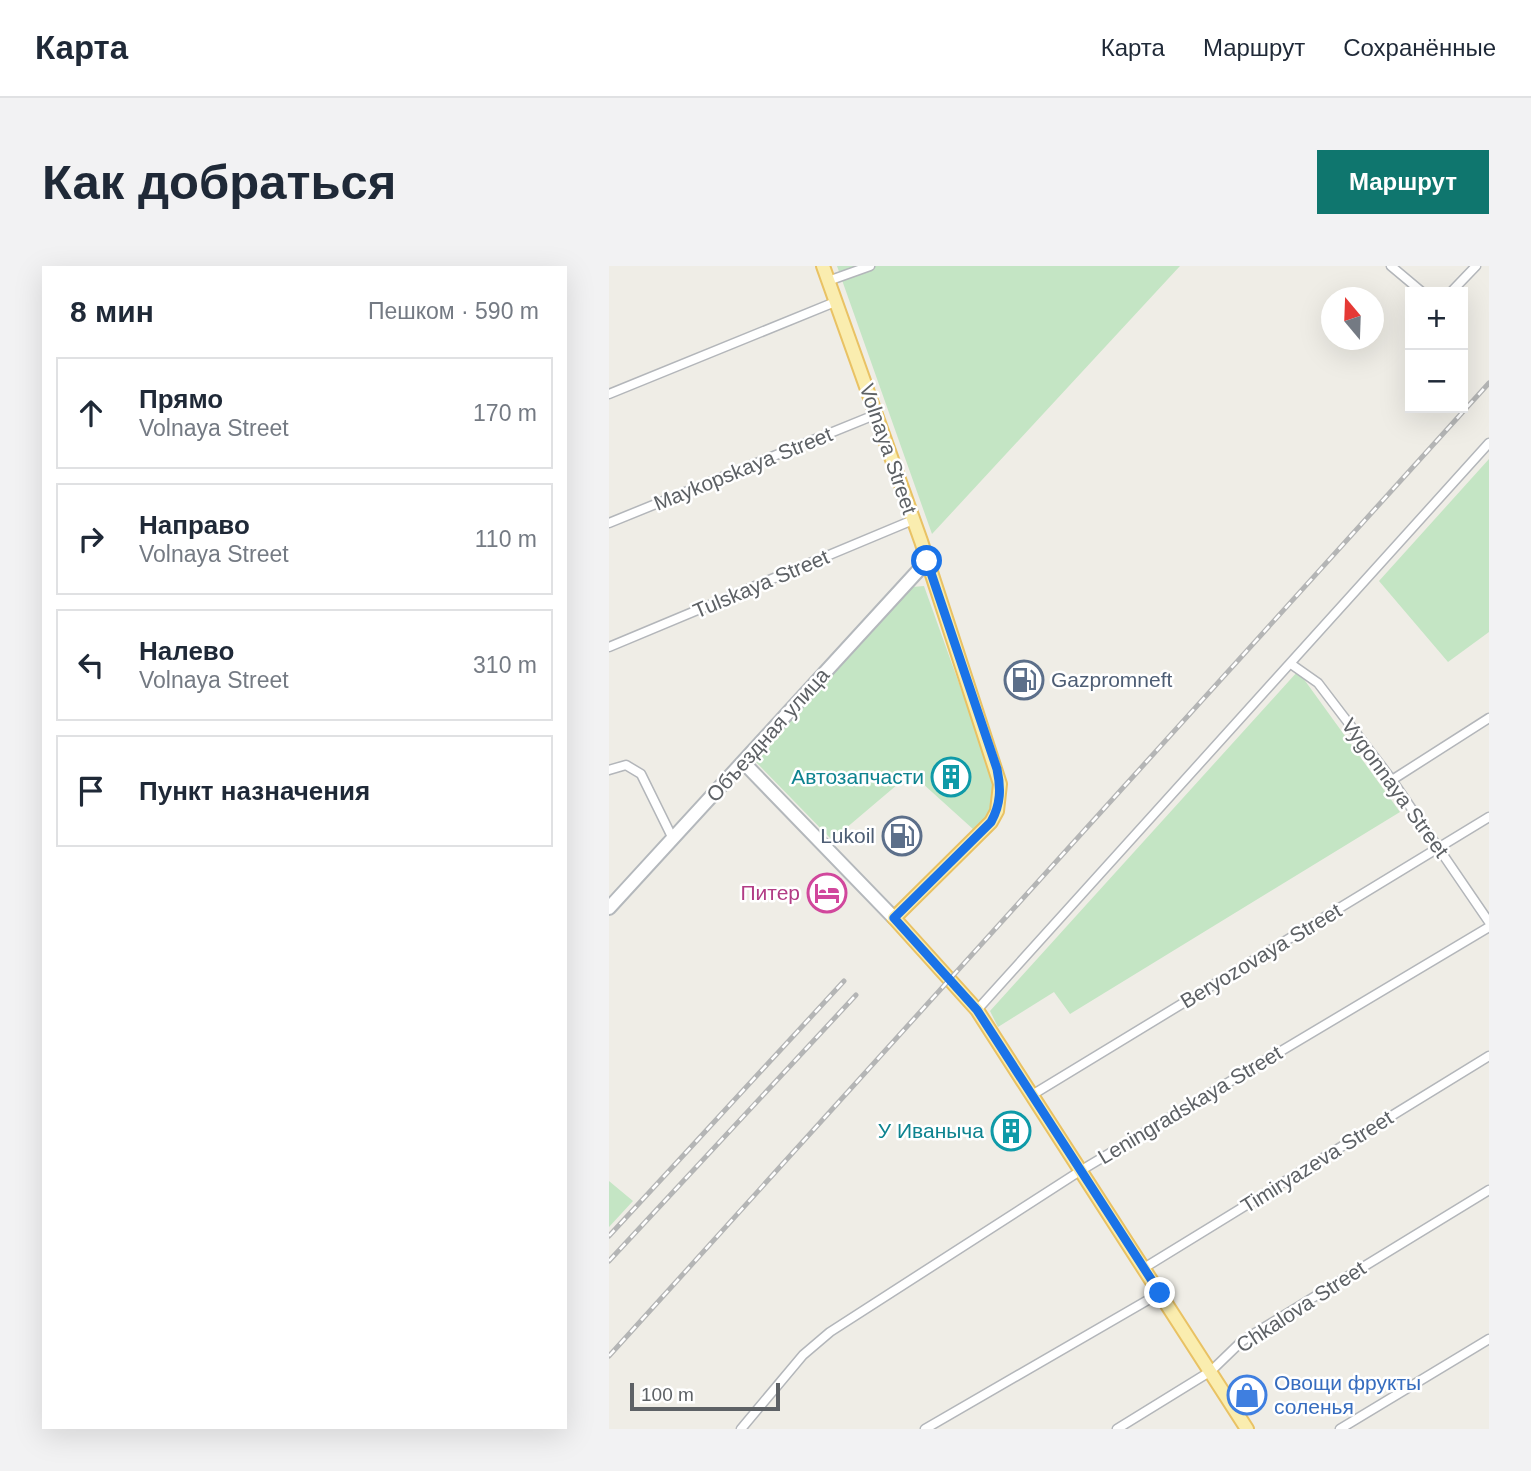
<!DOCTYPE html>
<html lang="ru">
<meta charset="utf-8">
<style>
:root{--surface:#fff;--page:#f2f2f3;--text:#1f2937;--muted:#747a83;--line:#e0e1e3;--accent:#0f766e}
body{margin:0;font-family:Arial,sans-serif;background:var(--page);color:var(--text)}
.controls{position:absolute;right:21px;top:21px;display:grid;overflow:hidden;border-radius:0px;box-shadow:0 7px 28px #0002}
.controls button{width:63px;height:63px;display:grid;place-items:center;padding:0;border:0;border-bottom:2px solid var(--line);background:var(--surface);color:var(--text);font:35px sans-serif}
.compass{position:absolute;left:712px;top:21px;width:63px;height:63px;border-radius:50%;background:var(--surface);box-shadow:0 7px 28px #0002;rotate:341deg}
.scale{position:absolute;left:21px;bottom:18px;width:150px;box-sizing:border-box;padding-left:7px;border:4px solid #5d6165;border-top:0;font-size:19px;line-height:24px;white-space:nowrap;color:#5d6165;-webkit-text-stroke:5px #fff;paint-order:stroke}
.stop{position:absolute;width:21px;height:21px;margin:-16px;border:5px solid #1a73e8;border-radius:50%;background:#fff}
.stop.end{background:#1a73e8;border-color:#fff;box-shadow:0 2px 7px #0008}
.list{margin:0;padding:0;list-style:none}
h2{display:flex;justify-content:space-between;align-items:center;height:91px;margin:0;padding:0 28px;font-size:30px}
h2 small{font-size:23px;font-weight:400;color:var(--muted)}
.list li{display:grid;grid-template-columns:46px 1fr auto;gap:21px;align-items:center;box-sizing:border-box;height:112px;margin:0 14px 14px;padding:0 14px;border:2px solid var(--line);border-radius:0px}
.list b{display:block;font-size:26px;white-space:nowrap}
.list p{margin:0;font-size:23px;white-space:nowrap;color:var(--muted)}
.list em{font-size:23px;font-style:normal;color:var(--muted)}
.icon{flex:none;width:38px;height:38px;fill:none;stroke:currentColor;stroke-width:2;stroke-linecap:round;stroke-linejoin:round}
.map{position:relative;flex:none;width:880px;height:1163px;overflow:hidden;border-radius:0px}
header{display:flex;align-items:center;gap:42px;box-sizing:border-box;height:98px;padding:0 35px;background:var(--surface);border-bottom:2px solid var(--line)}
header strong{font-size:33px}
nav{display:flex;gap:38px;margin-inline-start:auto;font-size:24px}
.intro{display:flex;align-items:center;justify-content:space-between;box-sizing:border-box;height:168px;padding:0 42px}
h1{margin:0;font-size:49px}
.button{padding:18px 32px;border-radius:0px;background:var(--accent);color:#fff;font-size:24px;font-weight:700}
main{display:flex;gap:42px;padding:0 42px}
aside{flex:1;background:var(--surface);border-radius:0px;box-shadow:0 7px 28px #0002}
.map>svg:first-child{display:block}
.green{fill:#c4e5c4}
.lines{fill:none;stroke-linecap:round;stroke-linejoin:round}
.street-casing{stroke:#b3b6ba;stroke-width:11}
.secondary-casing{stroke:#b4b8bc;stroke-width:16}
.primary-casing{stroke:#e9c264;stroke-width:16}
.street{stroke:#fff;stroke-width:8}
.secondary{stroke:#fff;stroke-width:12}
.primary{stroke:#faedaf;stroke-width:12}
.rail-casing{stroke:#b4b5b5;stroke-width:5}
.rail{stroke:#fff;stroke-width:2.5;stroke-dasharray:8;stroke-linecap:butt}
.route{stroke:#1a73e8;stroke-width:9}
.labels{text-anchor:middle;stroke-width:5;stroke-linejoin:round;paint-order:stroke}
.street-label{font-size:21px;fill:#5d6165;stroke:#fff}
.service-label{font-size:21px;fill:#4e5e75;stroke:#fff;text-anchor:start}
.culture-label{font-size:21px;fill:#0d838f;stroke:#fff;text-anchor:end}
.hotel-label{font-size:21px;fill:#b23c85;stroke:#fff;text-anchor:end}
.shop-label{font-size:21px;fill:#366cbe;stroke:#fff;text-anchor:start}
</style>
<header>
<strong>Карта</strong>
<nav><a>Карта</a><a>Маршрут</a><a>Сохранённые</a></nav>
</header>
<div class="intro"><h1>Как добраться</h1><a class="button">Маршрут</a></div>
<main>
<aside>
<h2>8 мин<small>Пешком · 590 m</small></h2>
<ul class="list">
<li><svg class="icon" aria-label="ahead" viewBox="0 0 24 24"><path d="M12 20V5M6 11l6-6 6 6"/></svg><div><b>Прямо</b><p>Volnaya Street</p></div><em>170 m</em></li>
<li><svg class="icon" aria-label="right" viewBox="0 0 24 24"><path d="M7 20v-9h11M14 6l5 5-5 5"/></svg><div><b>Направо</b><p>Volnaya Street</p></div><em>110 m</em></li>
<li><svg class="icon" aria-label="left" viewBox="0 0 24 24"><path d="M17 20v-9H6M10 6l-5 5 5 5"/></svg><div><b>Налево</b><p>Volnaya Street</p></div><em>310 m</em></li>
<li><svg class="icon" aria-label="arrive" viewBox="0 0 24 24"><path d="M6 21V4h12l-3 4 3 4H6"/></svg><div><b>Пункт назначения</b></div></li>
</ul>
</aside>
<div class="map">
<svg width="880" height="1163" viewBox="0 0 880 1163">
<rect width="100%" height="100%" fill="#efede6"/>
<!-- green -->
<path class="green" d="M228,0h343l-248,268z
M880,193v173l-41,30 -69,-81z
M315,320l65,181 7,32 -6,16 -16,15 -63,-57 -79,67 -79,-81 159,-172z
M689,405l102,141 -330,202 -16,-22 -56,35 -8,-16z
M0,915l24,20 -24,26z"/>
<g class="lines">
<defs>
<path id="street" d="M782,0l31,26
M219,15l42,-15
M842,26l25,-26
M0,128l226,-92
M0,257l268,-109
M0,381l304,-127
M682,398l27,19 74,97 97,142
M0,504l17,-5 15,9 32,65
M783,514l97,-62
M368,744l512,-567
M423,829l457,-278
M535,1002l345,-212
M132,1163l62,-74 27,-23 250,-161 409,-244
M316,1163l235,-136
M508,1163l94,-58 31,-30 247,-151
M731,1163l149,-90"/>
<path id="secondary" d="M134,496l151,156
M0,642l318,-347"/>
<path id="primary" d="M214,0l98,275 79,243 -3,27 -6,11 -97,96 83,92 270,419"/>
</defs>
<!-- street casing -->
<use href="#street" class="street-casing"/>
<!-- secondary casing -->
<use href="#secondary" class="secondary-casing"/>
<!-- primary casing -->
<use href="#primary" class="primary-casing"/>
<!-- street -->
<use href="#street" class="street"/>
<!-- secondary -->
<use href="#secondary" class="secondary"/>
<!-- primary -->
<use href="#primary" class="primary"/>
<defs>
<path id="rail" d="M0,970l235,-255
M0,995l247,-266
M0,1090l880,-973"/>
</defs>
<!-- rail casing -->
<use href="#rail" class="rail-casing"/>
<!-- rail -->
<use href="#rail" class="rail"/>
</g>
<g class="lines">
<!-- route -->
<path class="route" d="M318,295l70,208c4,19 4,35 -6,53l-97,96 83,92 183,283"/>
</g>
<!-- icons -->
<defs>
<symbol id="fuel-ring" viewBox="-11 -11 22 22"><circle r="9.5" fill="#fff" stroke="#5c6f8a" stroke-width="1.5"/><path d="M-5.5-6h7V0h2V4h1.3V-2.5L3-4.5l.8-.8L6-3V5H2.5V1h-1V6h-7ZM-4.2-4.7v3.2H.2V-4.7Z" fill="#5c6f8a"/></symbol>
<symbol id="building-ring" viewBox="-11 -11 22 22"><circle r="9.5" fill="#fff" stroke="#0f9aa8" stroke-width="1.5"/><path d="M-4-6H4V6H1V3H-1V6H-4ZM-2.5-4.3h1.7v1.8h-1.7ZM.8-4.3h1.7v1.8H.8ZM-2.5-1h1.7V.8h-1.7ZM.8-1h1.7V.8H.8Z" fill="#0f9aa8"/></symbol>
<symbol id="hotel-ring" viewBox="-11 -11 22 22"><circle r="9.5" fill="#fff" stroke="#d1479c" stroke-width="1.5"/><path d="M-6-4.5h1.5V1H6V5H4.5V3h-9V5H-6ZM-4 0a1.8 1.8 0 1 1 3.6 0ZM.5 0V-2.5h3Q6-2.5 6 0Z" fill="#d1479c"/></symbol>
<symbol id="shop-ring" viewBox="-11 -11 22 22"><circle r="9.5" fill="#fff" stroke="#3f7fe0" stroke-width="1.5"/><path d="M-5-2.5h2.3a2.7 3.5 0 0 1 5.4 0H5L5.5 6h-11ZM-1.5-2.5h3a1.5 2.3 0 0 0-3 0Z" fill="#3f7fe0"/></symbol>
</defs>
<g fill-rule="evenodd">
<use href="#fuel-ring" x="393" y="392" width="44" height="44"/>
<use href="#building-ring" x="320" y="489" width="44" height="44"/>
<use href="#fuel-ring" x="271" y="548" width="44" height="44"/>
<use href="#hotel-ring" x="196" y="605" width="44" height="44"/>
<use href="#building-ring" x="380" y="843" width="44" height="44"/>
<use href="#shop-ring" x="616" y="1107" width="44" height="44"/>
</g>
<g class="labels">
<!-- street labels -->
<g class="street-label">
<text transform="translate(279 183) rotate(71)" y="7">Volnaya Street</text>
<text transform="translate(134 203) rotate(-22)" y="7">Maykopskaya Street</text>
<text transform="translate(152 318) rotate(-23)" y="7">Tulskaya Street</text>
<text transform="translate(159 469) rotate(-48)" y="7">Объездная улица</text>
<text transform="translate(786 522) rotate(54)" y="7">Vygonnaya Street</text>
<text transform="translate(652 690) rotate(-31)" y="7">Beryozovaya Street</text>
<text transform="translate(581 839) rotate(-31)" y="7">Leningradskaya Street</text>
<text transform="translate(708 896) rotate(-32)" y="7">Timiryazeva Street</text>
<text transform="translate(692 1041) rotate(-33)" y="7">Chkalova Street</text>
</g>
<!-- service labels -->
<g class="service-label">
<text x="442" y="421">Gazpromneft</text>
<text x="266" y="577" text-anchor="end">Lukoil</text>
</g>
<!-- culture labels -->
<g class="culture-label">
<text x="315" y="518">Автозапчасти</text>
<text x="375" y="872">У Иваныча</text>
</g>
<!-- hotel labels -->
<g class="hotel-label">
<text x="191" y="634">Питер</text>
</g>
<!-- shop labels -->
<g class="shop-label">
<text x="665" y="1124">Овощи фрукты<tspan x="665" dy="24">соленья</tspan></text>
</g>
</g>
</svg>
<div class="controls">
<button>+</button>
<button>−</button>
</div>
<svg class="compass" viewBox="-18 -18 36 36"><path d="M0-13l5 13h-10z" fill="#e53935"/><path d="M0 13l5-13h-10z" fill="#747a83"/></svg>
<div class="scale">100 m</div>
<div class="stop" style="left:318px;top:295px"></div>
<div class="stop end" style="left:551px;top:1027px"></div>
</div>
</main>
